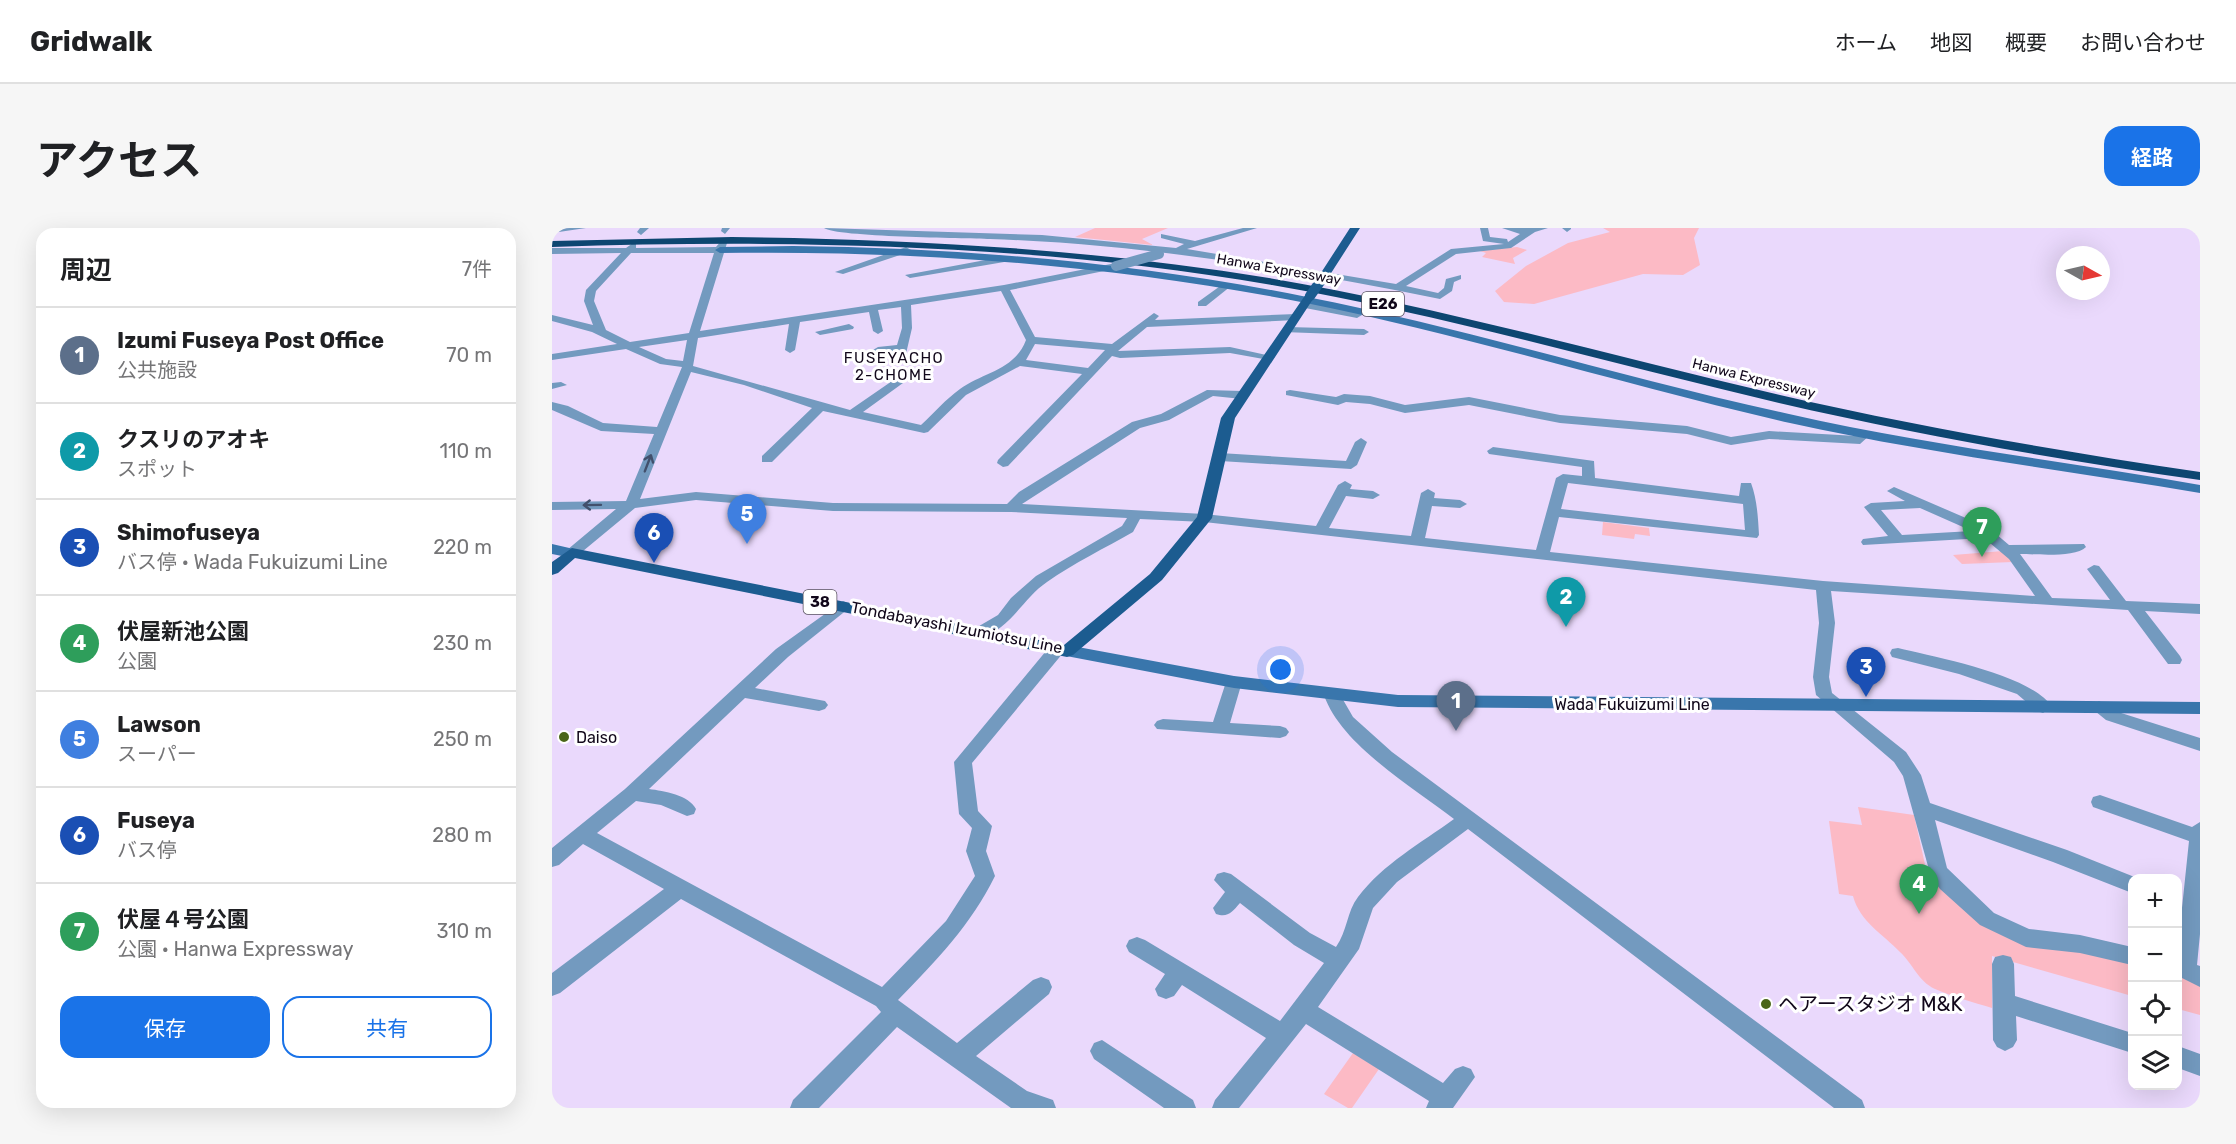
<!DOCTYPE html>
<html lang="ja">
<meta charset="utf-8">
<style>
:root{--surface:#fff;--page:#f6f6f6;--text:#202124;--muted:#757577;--line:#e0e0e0;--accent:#1a73e8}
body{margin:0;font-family:Rubik,"Noto Sans JP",sans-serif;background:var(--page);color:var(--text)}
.controls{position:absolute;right:18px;bottom:18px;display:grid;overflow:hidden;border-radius:12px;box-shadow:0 6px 24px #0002}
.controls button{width:54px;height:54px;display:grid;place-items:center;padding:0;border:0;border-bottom:2px solid var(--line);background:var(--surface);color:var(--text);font:30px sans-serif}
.compass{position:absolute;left:1504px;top:18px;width:54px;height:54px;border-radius:50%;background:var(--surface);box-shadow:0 6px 24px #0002;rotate:98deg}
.you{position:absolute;left:729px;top:442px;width:21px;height:21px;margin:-15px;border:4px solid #fff;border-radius:50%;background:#1a73e8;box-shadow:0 0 0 9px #1a73e833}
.badge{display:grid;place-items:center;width:39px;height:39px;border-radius:50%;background:var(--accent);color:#fff;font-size:20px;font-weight:700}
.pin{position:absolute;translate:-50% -50px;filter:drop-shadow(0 2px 3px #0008)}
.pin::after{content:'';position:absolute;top:32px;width:21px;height:18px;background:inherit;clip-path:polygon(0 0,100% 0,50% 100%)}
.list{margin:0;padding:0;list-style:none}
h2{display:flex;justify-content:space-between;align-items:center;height:78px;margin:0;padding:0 24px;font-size:26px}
h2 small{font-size:20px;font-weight:400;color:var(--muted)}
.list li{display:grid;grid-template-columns:39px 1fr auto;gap:18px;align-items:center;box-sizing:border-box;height:96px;padding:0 24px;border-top:2px solid var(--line)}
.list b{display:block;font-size:22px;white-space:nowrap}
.list p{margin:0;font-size:20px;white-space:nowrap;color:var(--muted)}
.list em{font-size:20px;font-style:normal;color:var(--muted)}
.actions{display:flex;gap:12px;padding:18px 24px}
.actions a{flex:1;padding:14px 0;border:2px solid var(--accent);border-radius:18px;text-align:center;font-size:21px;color:var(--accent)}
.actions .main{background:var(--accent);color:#fff}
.icon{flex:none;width:33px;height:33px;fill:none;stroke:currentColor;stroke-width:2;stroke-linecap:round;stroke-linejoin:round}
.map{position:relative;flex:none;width:1648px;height:880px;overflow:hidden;border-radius:18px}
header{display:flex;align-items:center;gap:36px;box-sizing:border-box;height:84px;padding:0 30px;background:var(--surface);border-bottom:2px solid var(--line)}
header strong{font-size:28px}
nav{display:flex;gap:33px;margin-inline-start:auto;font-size:21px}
.intro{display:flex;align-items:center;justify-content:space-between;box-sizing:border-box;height:144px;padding:0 36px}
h1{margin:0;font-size:42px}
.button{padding:15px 27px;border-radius:18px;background:var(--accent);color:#fff;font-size:21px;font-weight:700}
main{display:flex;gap:36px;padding:0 36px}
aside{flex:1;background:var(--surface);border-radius:18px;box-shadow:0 6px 24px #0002}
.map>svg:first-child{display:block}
.green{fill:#fcbac5}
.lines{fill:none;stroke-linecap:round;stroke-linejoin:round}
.street{fill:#739abf;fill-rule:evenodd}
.secondary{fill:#3976ac;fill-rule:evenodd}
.primary{fill:#1c5c90;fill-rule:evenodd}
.highway{fill:#0d4671;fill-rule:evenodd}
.street-bridge{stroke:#739abf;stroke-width:10}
.primary-bridge{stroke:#1c5c90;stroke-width:10}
.oneway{stroke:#42506c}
.poi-dot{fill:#4a6618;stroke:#fff;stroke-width:2}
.labels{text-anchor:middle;stroke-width:6;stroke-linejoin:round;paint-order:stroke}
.far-street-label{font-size:14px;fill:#11071a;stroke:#fff}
.shield{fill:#fff;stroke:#58515f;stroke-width:1.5}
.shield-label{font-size:15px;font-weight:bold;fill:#11071a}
.far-neighbourhood-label{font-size:15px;letter-spacing:1.5px;fill:#11071a;stroke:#fff}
.street-label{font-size:16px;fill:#11071a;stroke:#fff}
.poi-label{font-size:16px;fill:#11071a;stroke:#fff;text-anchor:start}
.near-poi-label{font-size:20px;fill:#11071a;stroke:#fff;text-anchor:start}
</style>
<header>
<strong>Gridwalk</strong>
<nav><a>ホーム</a><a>地図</a><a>概要</a><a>お問い合わせ</a></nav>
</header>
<div class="intro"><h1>アクセス</h1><a class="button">経路</a></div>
<main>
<aside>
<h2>周辺<small>7件</small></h2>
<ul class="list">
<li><span class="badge" style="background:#5c6f8a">1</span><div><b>Izumi Fuseya Post Office</b><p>公共施設</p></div><em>70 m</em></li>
<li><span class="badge" style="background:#0f9aa8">2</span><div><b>クスリのアオキ</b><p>スポット</p></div><em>110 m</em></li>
<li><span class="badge" style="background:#1a4fb4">3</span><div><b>Shimofuseya</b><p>バス停 · Wada Fukuizumi Line</p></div><em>220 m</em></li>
<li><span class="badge" style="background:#2e9e5b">4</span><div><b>伏屋新池公園</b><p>公園</p></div><em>230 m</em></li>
<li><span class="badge" style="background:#3f7fe0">5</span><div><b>Lawson</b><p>スーパー</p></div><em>250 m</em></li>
<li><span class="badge" style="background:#1a4fb4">6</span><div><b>Fuseya</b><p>バス停</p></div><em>280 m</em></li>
<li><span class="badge" style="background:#2e9e5b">7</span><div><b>伏屋４号公園</b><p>公園 · Hanwa Expressway</p></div><em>310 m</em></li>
</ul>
<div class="actions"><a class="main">保存</a><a>共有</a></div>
</aside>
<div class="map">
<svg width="1648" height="880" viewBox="0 0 1648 880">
<rect width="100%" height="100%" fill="#ead9fc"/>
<!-- green -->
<path class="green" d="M543,0h73l-26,11 11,6 -78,-8z
M1051,0h96l-5,10 6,27 -17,10 -40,-1 -109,30 -30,-2 -9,-11 31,-25 42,-23 42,-11z
M965,19l10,3 -14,8 2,6 -33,-7 4,-4 -6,-2z
M1051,294l46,6 1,8 -15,-2 -1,5 -32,-4z
M1451,323l10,11 -51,2 -9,-9z
M1306,579l56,8 12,54 63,56 143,37v34l-140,-40v52c-19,-6 -39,-11 -57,-19 -17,-8 -22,-25 -35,-37 -17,-18 -40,-30 -47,-56l-14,-2 -10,-73 33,4z
M1626,743l22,12v32l-22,-6z
M801,825l26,16 -27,39h-4l-24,-14z"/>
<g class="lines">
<!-- street -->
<path class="street" d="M0,0h34l-34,5z
M88,0h9l-8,7 -4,-3z
M170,0h8l-5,6 -4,-3z
M272,0l218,7 134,13 8,-4 -23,-6v-4l34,7 48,-13h14l-70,21 209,35 55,-35 53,-5 -21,-3 -3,-13h8l2,9 17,2 1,3 12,-8 -18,-6h46l-13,4 -24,16 -55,6 -50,32 32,7 6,-5 2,-9 15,-4v4l-7,3 -2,9 -12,8c-149,-30 -298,-55 -450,-60 -24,-1 -154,-2 -166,-11z
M1010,0h9v1l-4,3z
M170,12l5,3 -27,88 304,-46 112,-22 3,1v4l-109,22 25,47 77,7 42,-31 5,3 -4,4 141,-6 5,3 -5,3 -149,7 -29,24 112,-4 45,10 -6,3 -39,-7 -110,5 -8,-2 -104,110 -5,1 -6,-4 1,-3 84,-86 -62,-8 -54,29 -38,37 -4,1 -101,-22 -51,51h-10v-6l50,-48 -68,-23 -53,-13 -51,127 56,-7 137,11 174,1 12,-12 113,-70 29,-8 46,-24 35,1 6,4 -6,4 -29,-3 -44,24 -29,8 -118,76 182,10 112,12 22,-41 7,-4 7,4 -2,4 23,2 7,4 -7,4 -27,-3 -17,32 82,8 10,-43 7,-4 7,4 -1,5 26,2 7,4 -7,4 -28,-2 -7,32 111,12 20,-72 7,-4 19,2v-9l-93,-13 -2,-3 6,-4 101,14 1,17 144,18 2,-13h10c6,16 7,34 8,52l-2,3 -198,-21 -9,35 273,29 212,15 -26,-37 -25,-21 -121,7 -2,-3 2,-3 25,-3 -24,-29 7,-4 34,-2 -18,-10 7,-4 95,41 20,17 75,-1 2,3c-11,11 -51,7 -66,7l32,44 58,2 -23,-31 7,-4 5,1 27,35 74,3v10l-55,-3 35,45 2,4 -2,4h-12l-40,-54 -297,-19 4,32 -6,54 3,16 74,59 15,23 9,28 137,47 70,28h-5v15l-79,-31 -118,-42 12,48 47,45 35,16 51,6 52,12v18l-52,-12 -54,-6 -46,-22 -40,-36 -9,-12 -28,-101 -9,-14 -78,-67 -3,-18 6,-54 -3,-33 -612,-68 -64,-3 -7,13c-28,16 -59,31 -86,50 -24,16 -37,48 -67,56l-8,-5 2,-4 24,-14 13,-17 25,-22 86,-50 5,-8 -116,-6 -178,-1 -137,-11 -61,8 -58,48h-10l-2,-3 2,-3 49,-41 -64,1v-8l74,-1 28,-67 -53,-3 -49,-21v-8l16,4 35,17 54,4 25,-60 -22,-3 -34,-15 -74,11v-6l65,-10 -25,-12 -40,-11v-6l41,10 -9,-24 2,-11 35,-37 -69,1v-6h74l7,-5 3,1v4l80,-1zM79,25h83l-25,80 -59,9 -24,-12 -12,-29 2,-10zM449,63l25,49c-11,30 -42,32 -66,49 -14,10 -26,24 -39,36l-58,-13 40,-29v-4h-8l-45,31 -157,-44 5,-28 91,-14 -4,26 5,3 5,-3 5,-28 69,-10 4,19 5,3 5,-3 -5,-21 23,-3 1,21 -5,17 -19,2 -5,3 5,3 17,-1 -2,6 6,3 6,-3 7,-30 -1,-23zM135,112l-4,21 -17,-2 -27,-12zM483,116l70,6 -17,18 -62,-8zM1016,255l175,21 2,26 -184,-21zM1368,280l52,23 -70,4 -21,-25z
M354,19l5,3 -2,2 -66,22 -8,-2z
M455,28l5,3 -2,2 -100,17 -5,-3z
M671,56l8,2 -25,20h-8v-4z
M752,74l53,10 5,3 -5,3 -57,-11v-4z
M297,96l5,3 -1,2 -33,6 -5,-3z
M735,99l77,2 5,3 -5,3 -81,-3v-4z
M0,155l9,-1 6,3 -15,4z
M738,162l46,7 8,-3 26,2 35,9 64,-8 91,18 127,11 44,11 38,-6 88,5 7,-5 6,4 -10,9 -91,-5 -38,6 -44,-11 -127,-11 -91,-18 -64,8 -35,-9 -24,-2 -8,3 -52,-10v-4z
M809,210l6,4 -10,23 -6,4 -131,-8 -6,-4 6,-4 126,8 9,-19z
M291,373l5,2 3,3 -3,3 -60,48 -33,31 70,13 3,4 -3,4 -6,2 -74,-13 -96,91c15,2 40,6 47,20l-2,5 -7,2 -26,-11 -25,-4 -39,32 285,154 64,-66 29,-45 -9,-25 6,-23 -13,-14 -5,-52 97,-117h12l2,4 -2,4 -91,110 6,48 14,15 -6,25 9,25c-24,49 -59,85 -97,124l59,43 76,-63 8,-3 8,3 3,7 -3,7 -73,62 51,35 26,9 3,8h-45l-114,-81 -78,81h-29l3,-8 88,-88 -5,-6 -195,-107 -121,94 -8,3v-23l112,-84 -81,-45 -24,21 -7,2v-19l73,-59 151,-140z
M1346,420c37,9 134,27 154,59l-9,6 -6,-2 -20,-17 -58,-20 -67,-17 -2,-4 2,-4z
M682,448l8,6 -12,41 50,3 6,2 3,4 -3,4 -6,2 -123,-9 -3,-4 3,-4 6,-2 50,3 13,-40z
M780,461l6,2 15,26 39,35 470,348 3,8h-31l-366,-279 -71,53 -24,26 -14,41 -41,58 125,76 12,-14 8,-3 8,3 4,8 -22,31h-27l3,-7 -123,-77 -67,84h-27l3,-8 51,-62 -84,-53 -8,11 -8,3 -8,-3 -3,-7 10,-15 -36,-22 -3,-6 3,-6 8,-3 8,3 135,81 44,-58 -30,-18 -54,-42c-8,9 -12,15 -24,11l-3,-6 12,-16 -11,-12 3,-6 7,-2 7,2 79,59 26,14c11,-15 11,-36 22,-50 25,-33 63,-54 96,-78 -41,-32 -113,-74 -130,-124z
M1547,473l19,11 82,26v13l-94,-31 -16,-13z
M1548,567l92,32 8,-5v112l-3,31 3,1v21l-22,-11v-30l11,-105 -96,-34 -2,-5 2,-5z
M1451,727l8,2 3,7 1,32 117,37v20l-116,-37 1,24 -4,7 -8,4 -8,-4 -4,-7 -1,-76 3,-7z
M550,812l91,60 3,8h-32l-70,-49 -4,-8 4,-8z
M1626,818l22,8v22l-22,-8z"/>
<!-- secondary -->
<path class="secondary" d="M241,18c173,2 345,17 514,51 163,32 321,82 482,117 136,31 274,47 411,71v8c-137,-23 -274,-40 -410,-70 -162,-37 -321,-87 -484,-120 -193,-38 -389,-53 -586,-50l-5,-3 5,-3z
M0,316l26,6 2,3 -8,5 -20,-4z
M515,417l167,31 164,19 802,7v12l-802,-7 -164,-19 -173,-33 -3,-4z"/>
<!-- primary -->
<path class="primary" d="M798,0h10l-34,53h-8l-1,-2z
M754,66l9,2 -80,122 -23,100 -50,62 -89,75 -6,2 -492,-99 -17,15 -6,2v-13l20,-14 492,97 86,-71 47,-57 24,-99z"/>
<!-- highway -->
<path class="highway" d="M180,9c180,2 359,12 537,41 173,29 341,78 511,117 139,32 279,56 420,77v8c-141,-20 -282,-45 -421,-77 -169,-40 -336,-88 -507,-118 -238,-41 -479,-46 -720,-38v-6z"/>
<!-- street-bridge -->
<path class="street-bridge" d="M564,38l43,-12"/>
<!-- primary-bridge -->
<path class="primary-bridge" d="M758,68l12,-17"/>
</g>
<!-- one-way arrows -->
<defs><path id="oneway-shaft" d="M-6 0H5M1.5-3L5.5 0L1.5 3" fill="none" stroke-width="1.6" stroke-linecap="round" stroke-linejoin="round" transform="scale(1.5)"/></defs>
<g class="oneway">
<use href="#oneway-shaft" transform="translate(96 235) rotate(-69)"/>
<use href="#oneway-shaft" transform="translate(40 277) rotate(179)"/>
</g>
<!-- markers -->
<g class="poi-dot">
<circle cx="12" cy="509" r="6"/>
<circle cx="1214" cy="776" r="6"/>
</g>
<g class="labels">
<!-- far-street labels -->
<g class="far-street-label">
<text transform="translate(727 41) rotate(10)" y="5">Hanwa Expressway</text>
<text transform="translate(1202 150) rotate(14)" y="5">Hanwa Expressway</text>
</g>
<!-- shield labels -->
<g class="shield">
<rect x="810" y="64" width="42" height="24" rx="4.5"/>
<rect x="251.5" y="362" width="33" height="24" rx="4.5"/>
</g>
<g class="shield-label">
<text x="831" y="81">E26</text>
<text x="268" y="379">38</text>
</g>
<!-- far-neighbourhood labels -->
<g class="far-neighbourhood-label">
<text x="342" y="135">FUSEYACHO<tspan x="342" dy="17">2-CHOME</tspan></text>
</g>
<!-- street labels -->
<g class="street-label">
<text transform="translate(405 399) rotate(11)" y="6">Tondabayashi Izumiotsu Line</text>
<text x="1080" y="482">Wada Fukuizumi Line</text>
</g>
<!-- poi labels -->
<g class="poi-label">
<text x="24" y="515">Daiso</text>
</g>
<!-- near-poi labels -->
<g class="near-poi-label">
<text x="1226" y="783">ヘアースタジオ M&amp;K</text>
</g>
</g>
</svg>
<div class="controls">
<button>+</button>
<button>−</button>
<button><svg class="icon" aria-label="locate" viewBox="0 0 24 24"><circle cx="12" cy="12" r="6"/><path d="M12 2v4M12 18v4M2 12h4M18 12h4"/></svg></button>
<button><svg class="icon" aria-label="layers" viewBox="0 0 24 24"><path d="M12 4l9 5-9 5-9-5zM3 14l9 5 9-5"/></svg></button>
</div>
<svg class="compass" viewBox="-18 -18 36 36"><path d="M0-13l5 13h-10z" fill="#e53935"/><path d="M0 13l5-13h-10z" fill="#757577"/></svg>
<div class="you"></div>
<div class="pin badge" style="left:904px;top:503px;background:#5c6f8a">1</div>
<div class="pin badge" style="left:1014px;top:399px;background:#0f9aa8">2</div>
<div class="pin badge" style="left:1314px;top:469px;background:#1a4fb4">3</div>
<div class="pin badge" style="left:1367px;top:686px;background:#2e9e5b">4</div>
<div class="pin badge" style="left:195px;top:316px;background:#3f7fe0">5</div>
<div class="pin badge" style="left:102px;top:335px;background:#1a4fb4">6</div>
<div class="pin badge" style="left:1430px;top:329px;background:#2e9e5b">7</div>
</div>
</main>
